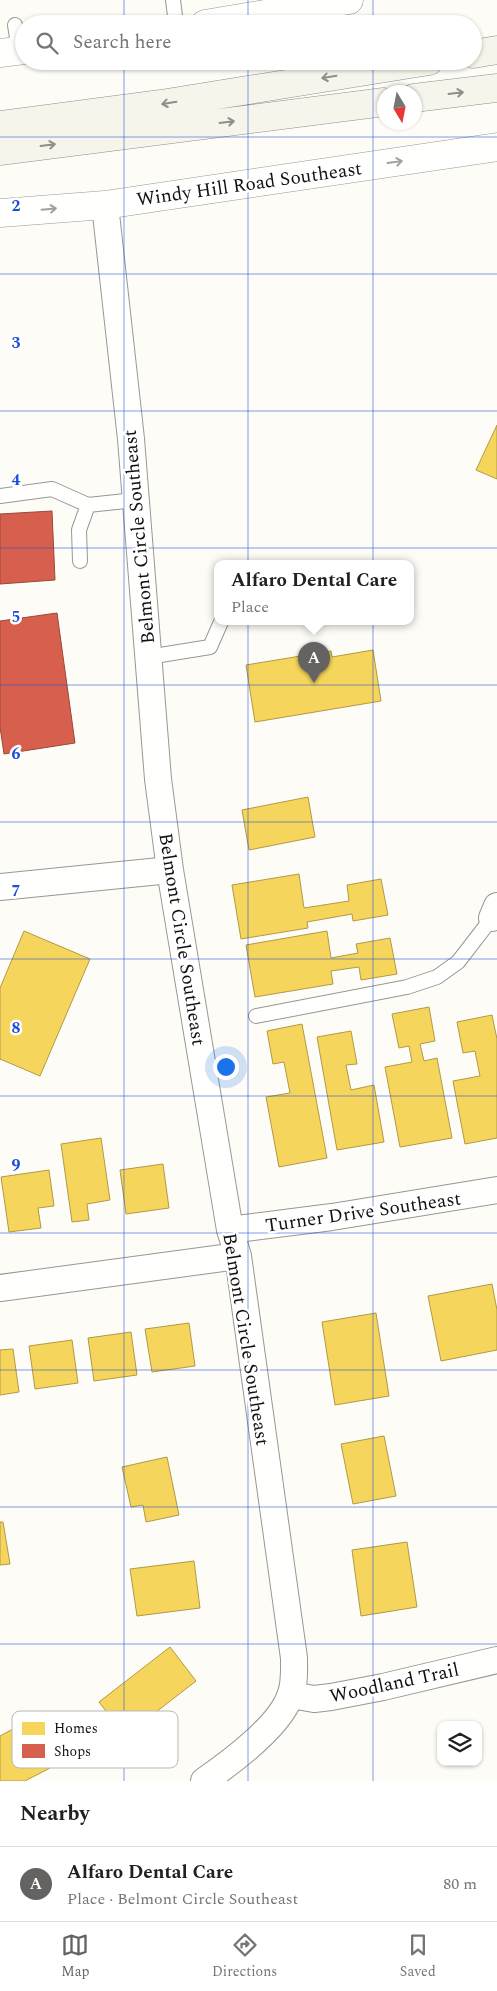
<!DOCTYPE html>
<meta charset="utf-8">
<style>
:root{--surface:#fff;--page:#f2f2f2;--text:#202124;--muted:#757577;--line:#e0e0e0;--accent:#646362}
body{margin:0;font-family:Spectral,serif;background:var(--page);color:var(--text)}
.controls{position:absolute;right:15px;bottom:15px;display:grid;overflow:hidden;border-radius:10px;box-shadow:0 1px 4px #0004}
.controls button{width:45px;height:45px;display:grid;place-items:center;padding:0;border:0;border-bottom:1px solid var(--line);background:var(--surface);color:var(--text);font:25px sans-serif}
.compass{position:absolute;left:377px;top:85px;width:45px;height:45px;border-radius:50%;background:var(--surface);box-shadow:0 1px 4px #0004;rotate:170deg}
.you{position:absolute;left:225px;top:1066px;width:18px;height:18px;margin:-12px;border:4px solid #fff;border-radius:50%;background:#1a73e8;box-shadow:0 0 0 8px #1a73e833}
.badge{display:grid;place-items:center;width:32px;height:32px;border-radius:50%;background:var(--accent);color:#fff;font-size:16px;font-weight:700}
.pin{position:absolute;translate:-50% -41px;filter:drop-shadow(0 1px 2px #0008)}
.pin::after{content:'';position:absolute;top:26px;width:18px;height:15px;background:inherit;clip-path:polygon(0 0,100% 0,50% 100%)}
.popup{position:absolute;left:214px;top:560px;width:200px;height:65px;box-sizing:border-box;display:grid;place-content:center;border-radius:10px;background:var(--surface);filter:drop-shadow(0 1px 4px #0005);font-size:16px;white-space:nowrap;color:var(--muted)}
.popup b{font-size:19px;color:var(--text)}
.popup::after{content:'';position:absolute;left:50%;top:100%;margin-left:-10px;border:10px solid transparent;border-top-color:var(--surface)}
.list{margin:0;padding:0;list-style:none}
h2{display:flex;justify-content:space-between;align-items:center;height:65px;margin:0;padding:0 20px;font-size:21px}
h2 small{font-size:16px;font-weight:400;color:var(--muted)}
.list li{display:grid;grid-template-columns:32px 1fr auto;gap:15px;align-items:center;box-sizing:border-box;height:75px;padding:0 20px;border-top:1px solid var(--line)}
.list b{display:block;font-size:19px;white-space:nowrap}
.list p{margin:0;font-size:16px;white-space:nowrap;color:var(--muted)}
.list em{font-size:16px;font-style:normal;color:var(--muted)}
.icon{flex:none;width:28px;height:28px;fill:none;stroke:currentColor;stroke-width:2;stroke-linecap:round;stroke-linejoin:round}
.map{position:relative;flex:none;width:497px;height:1781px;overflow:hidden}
.search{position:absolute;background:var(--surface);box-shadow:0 1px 4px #0004;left:15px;right:15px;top:15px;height:55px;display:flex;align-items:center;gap:12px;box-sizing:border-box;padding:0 18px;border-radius:28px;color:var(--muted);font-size:19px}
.sheet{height:140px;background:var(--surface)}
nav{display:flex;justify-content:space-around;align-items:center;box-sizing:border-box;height:70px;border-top:1px solid var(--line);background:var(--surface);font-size:14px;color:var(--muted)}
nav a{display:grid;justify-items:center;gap:2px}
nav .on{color:var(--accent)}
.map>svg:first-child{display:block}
.homes{fill:#f6d55c;stroke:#b19a46}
.shops{fill:#d6604d;stroke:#9b483b}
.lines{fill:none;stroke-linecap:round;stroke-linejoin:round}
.service-casing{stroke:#979795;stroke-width:16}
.minor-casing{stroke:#979795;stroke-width:28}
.tertiary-casing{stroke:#979795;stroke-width:29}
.secondary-casing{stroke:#8e8d8b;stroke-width:29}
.service{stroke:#fffffe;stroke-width:14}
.minor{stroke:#fffffe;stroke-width:26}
.tertiary{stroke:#fffffe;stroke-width:28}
.secondary{stroke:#f6f5eb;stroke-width:28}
.oneway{stroke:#8f8e89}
.oneway2{stroke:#a0a09f}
.grid{fill:none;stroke:#1d4ed8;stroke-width:1;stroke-opacity:0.55}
.labels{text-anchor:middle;stroke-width:5;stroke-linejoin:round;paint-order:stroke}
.street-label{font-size:19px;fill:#111;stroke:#fff}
.key{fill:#fff;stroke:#b8b8b8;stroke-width:1}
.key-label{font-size:14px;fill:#111}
.grid-label{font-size:16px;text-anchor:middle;font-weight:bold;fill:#1d4ed8;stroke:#fff;stroke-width:5;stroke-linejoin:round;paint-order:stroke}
</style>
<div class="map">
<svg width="497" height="1781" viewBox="0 0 497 1781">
<rect width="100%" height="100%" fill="#fdfcf7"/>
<!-- homes -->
<path class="homes" d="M497,425v54l-21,-9z
M373,650l8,51 -126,21 -9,-57 85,-14 1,6z
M308,797l7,40 -66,13 -7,-40z
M299,874l5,34 45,-7 -2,-16 34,-6 7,36 -35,6 -1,-7 -45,8 1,6 -67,11 -9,-54z
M24,931l66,28 -50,117 -40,-17v-71z
M327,931l4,27 27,-5 -2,-9 34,-6 7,36 -36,6 -2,-13 -28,4 2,13 -78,13 -9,-52z
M429,1007l6,34 -15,3 4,17 13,-3 15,80 -52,9 -15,-80 27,-5 -3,-16 -10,2 -7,-34z
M492,1015l5,24v99l-32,6 -12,-63 27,-5 -5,-25 -12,2 -6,-31z
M302,1024l25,134 -48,9 -13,-70 24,-4 -6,-31 -11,2 -6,-33z
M351,1031l6,33 -11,1 5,25 23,-5 10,57 -47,8 -20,-113z
M101,1138l9,62 -23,4 2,16 -17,2 -11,-78z
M163,1164l6,44 -43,6 -6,-44z
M49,1170l5,36 -16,2 3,20 -32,4 -8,-55z
M492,1284l5,26v40l-56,11 -13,-65z
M376,1313l13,83 -54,9 -13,-83z
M189,1323l6,43 -43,6 -7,-43z
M131,1332l6,43 -43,6 -6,-43z
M72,1340l6,43 -43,6 -6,-43z
M13,1349l6,43 -19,3v-45z
M384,1436l12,60 -43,8 -12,-60z
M167,1457l12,58 -33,7 -3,-17 -12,2 -9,-40z
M0,1522h3l7,42 -10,1z
M407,1542l10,65 -56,9 -9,-66z
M194,1561l6,47 -63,8 -7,-47z
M170,1647l26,34 -71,55 -26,-34z
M26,1722l24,46 -25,13h-25v-45z"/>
<!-- shops -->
<path class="shops" d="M52,511l3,69 -55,4v-70z
M57,613l18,130 -71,11 -4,-27v-106z"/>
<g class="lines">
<defs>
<path id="service" d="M173,0l3,24
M15,25l4,26
M0,496l52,-7 36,16 47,-5
M80,561l-1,-31 9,-25
M148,657l62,-10 11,-25
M256,1016l151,-29 30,-10 21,-15 34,-44 4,1"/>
<path id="minor" d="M105,205l26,234 27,340 12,91 60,360 8,26 56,402c0,12 1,27 -4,38 -10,30 -60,67 -86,85
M0,887l170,-17
M492,918l5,-12
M230,1230l102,-13 165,-27
M0,1288l238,-32
M291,1695l23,4 17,-2 52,-10 114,-27"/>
<path id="tertiary" d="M205,24l144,-24
M0,53l24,-3
M0,213l105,-8 392,-58"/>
<path id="secondary" d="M473,54l24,-4
M414,98l83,-10
M0,125l161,-21 268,-43
M0,151l384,-49"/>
</defs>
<!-- service casing -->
<use href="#service" class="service-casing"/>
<!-- minor casing -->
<use href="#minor" class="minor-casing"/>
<!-- tertiary casing -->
<use href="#tertiary" class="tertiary-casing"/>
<!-- secondary casing -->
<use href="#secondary" class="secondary-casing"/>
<!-- service -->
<use href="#service" class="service"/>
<!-- minor -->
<use href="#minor" class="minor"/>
<!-- tertiary -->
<use href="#tertiary" class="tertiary"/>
<!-- secondary -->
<use href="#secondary" class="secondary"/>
</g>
<!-- one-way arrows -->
<defs><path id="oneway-shaft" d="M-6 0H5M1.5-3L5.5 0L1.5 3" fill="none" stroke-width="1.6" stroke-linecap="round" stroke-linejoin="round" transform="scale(1.25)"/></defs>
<g class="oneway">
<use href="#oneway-shaft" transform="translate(329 77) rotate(171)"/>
<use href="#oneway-shaft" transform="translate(456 93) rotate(-7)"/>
<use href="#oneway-shaft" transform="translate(169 103) rotate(171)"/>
<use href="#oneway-shaft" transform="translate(227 122) rotate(-7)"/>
<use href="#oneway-shaft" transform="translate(48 145) rotate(-7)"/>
</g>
<g class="oneway2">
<use href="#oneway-shaft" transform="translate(395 162) rotate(-8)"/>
<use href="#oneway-shaft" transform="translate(49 209) rotate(-5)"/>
</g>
<!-- grid -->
<path class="grid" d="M124,0v24M248,0v24M373,0v24M124,61v1720M248,61v1720M373,61v1720M0,137h497M0,274h497M0,411h497M0,548h497M0,685h497M0,822h497M0,959h497M0,1096h497M0,1233h497M0,1370h497M0,1507h497M0,1644h497"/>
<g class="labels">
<!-- street labels -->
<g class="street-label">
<text transform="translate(249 183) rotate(-8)" y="7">Windy Hill Road Southeast</text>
<text transform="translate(138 537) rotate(-95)" y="7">Belmont Circle Southeast</text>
<text transform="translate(183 939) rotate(81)" y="7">Belmont Circle Southeast</text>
<text transform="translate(363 1211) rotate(-8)" y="7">Turner Drive Southeast</text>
<text transform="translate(247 1339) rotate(81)" y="7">Belmont Circle Southeast</text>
<text transform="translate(394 1682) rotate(-12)" y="7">Woodland Trail</text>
</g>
</g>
<!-- legend -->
<rect x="12" y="1711" width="166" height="57" rx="8" class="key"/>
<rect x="22" y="1722" width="23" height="13" fill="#f6d55c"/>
<rect x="22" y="1744" width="23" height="14" fill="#d6604d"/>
<g class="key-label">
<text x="54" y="1733">Homes</text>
<text x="54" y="1756">Shops</text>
</g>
<g class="grid-label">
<text x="16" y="211">2</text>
<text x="16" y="348">3</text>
<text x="16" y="485">4</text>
<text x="16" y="622">5</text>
<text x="16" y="759">6</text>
<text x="16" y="896">7</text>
<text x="16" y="1033">8</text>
<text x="16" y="1170">9</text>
</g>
</svg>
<div class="controls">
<button><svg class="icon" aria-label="layers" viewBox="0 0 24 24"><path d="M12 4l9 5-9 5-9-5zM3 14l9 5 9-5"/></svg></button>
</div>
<svg class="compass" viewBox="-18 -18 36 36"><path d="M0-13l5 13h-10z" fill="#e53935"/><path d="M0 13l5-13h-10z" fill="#757577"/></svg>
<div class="you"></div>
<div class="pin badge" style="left:314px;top:683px">A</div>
<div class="popup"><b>Alfaro Dental Care</b>Place</div>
<div class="search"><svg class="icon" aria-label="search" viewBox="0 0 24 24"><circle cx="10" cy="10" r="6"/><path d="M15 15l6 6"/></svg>Search here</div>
</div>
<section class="sheet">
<h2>Nearby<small></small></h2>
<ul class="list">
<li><span class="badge">A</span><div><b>Alfaro Dental Care</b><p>Place · Belmont Circle Southeast</p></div><em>80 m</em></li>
</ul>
</section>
<nav>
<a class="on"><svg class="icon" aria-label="map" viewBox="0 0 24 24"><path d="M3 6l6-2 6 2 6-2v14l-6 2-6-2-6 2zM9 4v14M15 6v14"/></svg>Map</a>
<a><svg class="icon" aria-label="directions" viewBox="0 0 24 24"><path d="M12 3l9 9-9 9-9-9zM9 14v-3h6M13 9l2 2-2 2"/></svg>Directions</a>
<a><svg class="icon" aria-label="saved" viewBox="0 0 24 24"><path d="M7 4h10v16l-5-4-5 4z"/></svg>Saved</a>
</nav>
